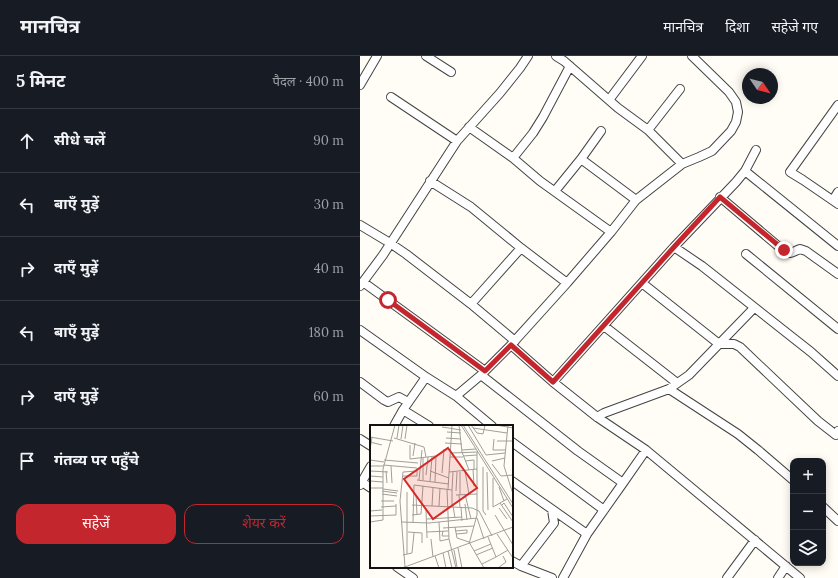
<!DOCTYPE html>
<html lang="hi">
<meta charset="utf-8">
<style>
:root{--surface:#171b24;--page:#242831;--text:#f1f3f6;--muted:#9ea1a6;--line:#363941;--accent:#c4262e}
body{margin:0;font-family:Lora,"Noto Sans Devanagari",serif;background:var(--page);color:var(--text)}
.controls{position:absolute;right:12px;bottom:12px;display:grid;overflow:hidden;border-radius:8px;box-shadow:0 2px 10px #0003}
.controls button{width:36px;height:36px;display:grid;place-items:center;padding:0;border:0;border-bottom:1px solid var(--line);background:var(--surface);color:var(--text);font:20px sans-serif}
.compass{position:absolute;left:382px;top:12px;width:36px;height:36px;border-radius:50%;background:var(--surface);box-shadow:0 2px 10px #0003;rotate:125deg}
.stop{position:absolute;width:12px;height:12px;margin:-9px;border:3px solid #c4262e;border-radius:50%;background:#fff}
.stop.end{background:#c4262e;border-color:#fff;box-shadow:0 1px 4px #0008}
.list{margin:0;padding:0;list-style:none}
h2{display:flex;justify-content:space-between;align-items:center;height:52px;margin:0;padding:0 16px;font-size:17px}
h2 small{font-size:13px;font-weight:400;color:var(--muted)}
.list li{display:grid;grid-template-columns:26px 1fr auto;gap:12px;align-items:center;box-sizing:border-box;height:64px;padding:0 16px;border-top:1px solid var(--line)}
.list b{display:block;font-size:15px;white-space:nowrap}
.list em{font-size:13px;font-style:normal;color:var(--muted)}
.actions{display:flex;gap:8px;padding:12px 16px}
.actions a{flex:1;padding:9px 0;border:1px solid var(--accent);border-radius:12px;text-align:center;font-size:14px;color:var(--accent)}
.actions .main{background:var(--accent);color:#fff}
.icon{flex:none;width:22px;height:22px;fill:none;stroke:currentColor;stroke-width:2;stroke-linecap:round;stroke-linejoin:round}
.map{position:relative;flex:none;width:478px;height:522px;overflow:hidden}
header{display:flex;align-items:center;gap:24px;box-sizing:border-box;height:56px;padding:0 20px;background:var(--surface);border-bottom:1px solid var(--line)}
header strong{font-size:19px}
nav{display:flex;gap:22px;margin-inline-start:auto;font-size:14px}
main{display:flex}
aside{flex:1;background:var(--surface)}
.map>svg:first-child{display:block}
.lines{fill:none;stroke-linecap:round;stroke-linejoin:round}
.minor-casing{stroke:#444;stroke-width:10}
.minor{stroke:#fff;stroke-width:8}
.route{stroke:#c4262e;stroke-width:5}
.inset-road{fill:none;stroke:#a09f9a;stroke-width:1}
.view{fill:#d62828;fill-opacity:0.15;stroke:#d62828;stroke-width:2}
.inset-edge{fill:none;stroke:#111;stroke-width:2}
</style>
<header>
<strong>मानचित्र</strong>
<nav><a>मानचित्र</a><a>दिशा</a><a>सहेजे गए</a></nav>
</header>
<main>
<aside>
<h2>5 मिनट<small>पैदल · 400 m</small></h2>
<ul class="list">
<li><svg class="icon" aria-label="ahead" viewBox="0 0 24 24"><path d="M12 20V5M6 11l6-6 6 6"/></svg><div><b>सीधे चलें</b></div><em>90 m</em></li>
<li><svg class="icon" aria-label="left" viewBox="0 0 24 24"><path d="M17 20v-9H6M10 6l-5 5 5 5"/></svg><div><b>बाएँ मुड़ें</b></div><em>30 m</em></li>
<li><svg class="icon" aria-label="right" viewBox="0 0 24 24"><path d="M7 20v-9h11M14 6l5 5-5 5"/></svg><div><b>दाएँ मुड़ें</b></div><em>40 m</em></li>
<li><svg class="icon" aria-label="left" viewBox="0 0 24 24"><path d="M17 20v-9H6M10 6l-5 5 5 5"/></svg><div><b>बाएँ मुड़ें</b></div><em>180 m</em></li>
<li><svg class="icon" aria-label="right" viewBox="0 0 24 24"><path d="M7 20v-9h11M14 6l5 5-5 5"/></svg><div><b>दाएँ मुड़ें</b></div><em>60 m</em></li>
<li><svg class="icon" aria-label="arrive" viewBox="0 0 24 24"><path d="M6 21V4h12l-3 4 3 4H6"/></svg><div><b>गंतव्य पर पहुँचे</b></div></li>
</ul>
<div class="actions"><a class="main">सहेजें</a><a>शेयर करें</a></div>
</aside>
<div class="map">
<svg width="478" height="522" viewBox="0 0 478 522">
<rect width="100%" height="100%" fill="#fffdf5"/>
<g class="lines">
<defs>
<path id="minor" d="M66,0l25,16
M196,0l8,5 54,47 30,22 34,34
M0,29l17,-29
M31,41l66,44
M249,44l33,-44
M478,49l-48,67 13,8 35,24
M109,71l44,31 27,23 71,51
M288,74l32,-41
M153,102l20,-25 10,-16 27,-51
M221,103l55,41
M385,115l93,75
M70,125l41,26 50,41 46,35
M195,135l26,-32 20,-28
M360,141l64,54c8,4 8,1 16,-2l6,2 32,23
M473,144l5,-8
M0,169l30,18 16,11 65,50 44,37
M314,191l28,19 109,86 27,24
M386,198l92,75
M3,226l122,89
M282,227l77,61h15l6,3 78,74 18,14 2,-4
M0,230l23,-31 74,-114 43,-48 20,-25 8,-12
M111,248l50,-56
M244,270l73,57
M0,274l66,47 30,19 25,-21
M151,289l42,37 44,35 49,33 154,128
M0,326l24,18 4,2 11,-5 9,5
M193,326l121,-135 62,-65 9,-11 11,-21
M309,333l69,45 20,16 35,30
M96,340l36,30
M43,354l26,16
M237,361l7,-4 65,-24 20,-14 65,-67
M34,370l9,-16 23,-33
M0,383l11,7
M152,386l92,68
M152,425l75,53
M2,426l9,6
M263,427l-45,-32 -97,-76 30,-30 56,-62 44,-51 25,-32 46,-36 17,-7 13,-6 19,-20 5,-9 2,-10 -2,-10 -7,-10 -37,-36
M0,429l11,-19
M463,451l15,14
M152,505l9,5 31,12
M161,510l33,-43 -2,-13
M37,511l16,11
M203,522l24,-44 36,-51 23,-33
M367,522l28,-38
M418,522l8,-12"/>
</defs>
<!-- minor casing -->
<use href="#minor" class="minor-casing"/>
<!-- minor -->
<use href="#minor" class="minor"/>
</g>
<g class="lines">
<!-- route -->
<path class="route" d="M28,244l97,71 26,-26 42,37 121,-135 46,-50 64,53"/>
</g>
<!-- overview -->
<g transform="translate(10 369)">
<rect width="143" height="143" fill="#fffdf5"/>
<path class="inset-road" d="M89,0l3,27 7,18M91,0l52,83M93,0l50,79M98,0l18,30 19,-2M101,0l6,8 6,1 2,-9M126,0l17,3M138,0l-4,41 9,28M72,2l19,3M103,3l34,5M77,7l14,1M0,12l23,4M24,13l30,9 2,10M27,13l2,-13M76,13l15,1M31,14l2,-14M35,14l2,-14M124,14l-1,11h12M127,16h16M0,17l12,3M75,18l17,1M40,20v14l26,-3 -1,26M0,25l2,-13M92,25l14,-1M81,28l27,-1M43,31l2,-13M93,31l14,-1M80,32h13M53,33v22M0,35l14,2M14,35l34,3M95,36l9,-1v9M122,36l13,-3M122,39l9,12 12,-1M13,40l34,3M0,41h13M21,41l1,17M113,42v44l3,4M103,44l1,17M0,46l18,1M16,46l1,12M60,46l19,7M95,46l4,23M79,47l28,-3M90,47v23M117,47l1,38M72,48l2,-24M56,50l2,-18M0,51l13,1M33,51h14v-6M123,53v29l14,-8M47,55l32,4M49,55l3,-30M0,56l13,1M60,56l2,-24M129,62l5,14M0,63h13M13,64l15,2M77,64l2,50 7,29M78,64l4,-64M12,66l15,2M86,66l1,-19M37,67v62M12,69l15,2M95,69l6,25M46,70l1,20M86,70l21,-1M89,70l1,12M11,76h13M130,78l13,19M95,79l2,16M42,80l60,3 7,3 13,25M132,80l2,-2 9,14M62,81l1,-18M69,81l1,-18M82,81v-16M83,81l2,12M11,82l15,-1M91,82l1,14M129,83l8,11M56,85l1,28M0,86l12,-1M42,90l9,-1 2,-28M125,90l18,30M0,91l26,-1v-11M57,94l35,-2M0,97l13,-2v-51l12,-44M31,97l28,1 48,-5 7,21M43,97l1,-37 38,5 1,-18M69,97l1,19 9,-2M85,102l2,11 12,4 15,26M73,103l31,-2M73,106l-1,5h7M85,106l12,-1v3l-11,1M38,107l14,1v10M57,107l21,-1M127,109l16,24M61,114l2,18M99,119l8,-29v-63M88,123l4,20M84,125l3,17M78,126l4,17M104,126l17,-7M73,128l3,15M33,130l9,-2 2,-20M106,130l17,-7M65,131l4,12M126,132l12,-7M112,139l14,-7 -8,-20M35,142l-5,-66 3,-29 14,-1M32,143l111,-41M128,143l8,-6 -3,-6"/>
<path class="view" d="M78,23l29,40 -44,31 -29,-40z"/>
<rect width="143" height="143" class="inset-edge"/>
</g>
</svg>
<div class="controls">
<button>+</button>
<button>−</button>
<button><svg class="icon" aria-label="layers" viewBox="0 0 24 24"><path d="M12 4l9 5-9 5-9-5zM3 14l9 5 9-5"/></svg></button>
</div>
<svg class="compass" viewBox="-18 -18 36 36"><path d="M0-13l5 13h-10z" fill="#e53935"/><path d="M0 13l5-13h-10z" fill="#9ea1a6"/></svg>
<div class="stop" style="left:28px;top:244px"></div>
<div class="stop end" style="left:424px;top:194px"></div>
</div>
</main>
